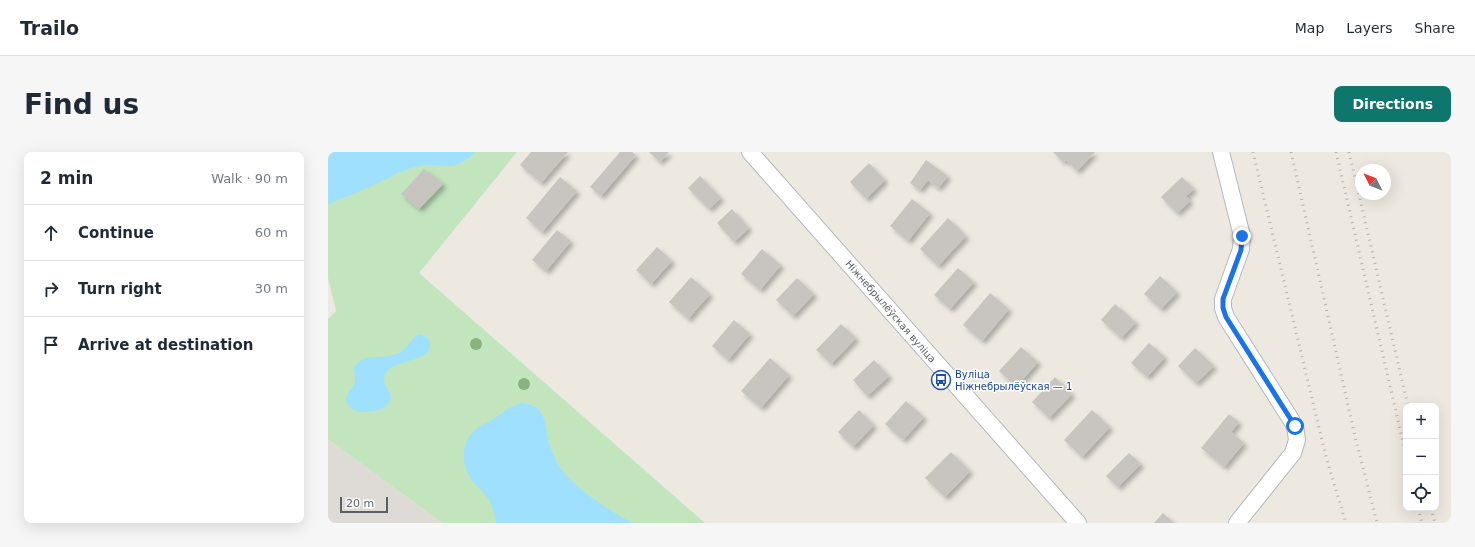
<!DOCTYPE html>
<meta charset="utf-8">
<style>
:root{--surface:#fff;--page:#f6f6f7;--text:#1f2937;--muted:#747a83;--line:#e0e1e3;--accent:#0f766e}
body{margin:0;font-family:"DejaVu Sans",sans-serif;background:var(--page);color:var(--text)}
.controls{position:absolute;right:12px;bottom:12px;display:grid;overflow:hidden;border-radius:8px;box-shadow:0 4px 16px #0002}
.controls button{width:36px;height:36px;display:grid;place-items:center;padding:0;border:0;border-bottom:1px solid var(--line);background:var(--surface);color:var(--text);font:20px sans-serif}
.compass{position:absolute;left:1027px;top:12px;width:36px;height:36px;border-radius:50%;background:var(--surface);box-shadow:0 4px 16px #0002;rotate:312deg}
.scale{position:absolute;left:12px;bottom:10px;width:48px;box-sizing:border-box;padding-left:4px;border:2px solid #5a5f62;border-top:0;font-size:11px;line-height:14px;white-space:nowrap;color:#5a5f62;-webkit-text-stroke:3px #fff;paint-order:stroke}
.stop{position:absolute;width:12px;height:12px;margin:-9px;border:3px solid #1a73e8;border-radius:50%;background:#fff}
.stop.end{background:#1a73e8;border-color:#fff;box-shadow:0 1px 4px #0008}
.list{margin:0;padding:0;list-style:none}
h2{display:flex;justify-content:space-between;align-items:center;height:52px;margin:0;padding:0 16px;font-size:17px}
h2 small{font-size:13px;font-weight:400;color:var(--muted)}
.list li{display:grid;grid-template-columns:26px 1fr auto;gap:12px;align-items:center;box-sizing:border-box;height:56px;padding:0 16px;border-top:1px solid var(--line)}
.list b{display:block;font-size:15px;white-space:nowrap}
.list em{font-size:13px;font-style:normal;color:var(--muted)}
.icon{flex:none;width:22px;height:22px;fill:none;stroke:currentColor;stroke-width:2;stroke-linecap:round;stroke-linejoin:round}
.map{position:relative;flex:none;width:1123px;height:371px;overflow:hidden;border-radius:8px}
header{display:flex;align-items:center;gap:24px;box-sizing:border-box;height:56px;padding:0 20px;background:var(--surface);border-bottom:1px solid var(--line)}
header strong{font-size:19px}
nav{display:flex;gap:22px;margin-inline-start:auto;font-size:14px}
.intro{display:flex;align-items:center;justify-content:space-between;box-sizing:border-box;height:96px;padding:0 24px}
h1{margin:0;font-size:28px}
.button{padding:10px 18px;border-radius:8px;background:var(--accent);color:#fff;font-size:14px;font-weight:700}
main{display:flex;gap:24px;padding:0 24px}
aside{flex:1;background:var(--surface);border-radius:8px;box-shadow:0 4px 16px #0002}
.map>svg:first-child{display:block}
.industrial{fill:#dedbd6}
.green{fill:#c2e5bd}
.water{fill:#9fe0ff}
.building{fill:#c8c4bf;filter:url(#shadow)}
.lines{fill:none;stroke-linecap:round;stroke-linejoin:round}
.street-casing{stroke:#b4b8bc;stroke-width:18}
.street{stroke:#fff;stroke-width:16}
.rail{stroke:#b1b2b2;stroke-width:3;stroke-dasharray:1 5;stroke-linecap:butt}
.tree{fill:#8bb382}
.route{stroke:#1a73e8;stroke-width:5}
.labels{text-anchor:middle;stroke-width:3;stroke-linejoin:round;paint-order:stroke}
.street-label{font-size:10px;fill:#5a5f62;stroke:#fff}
.transit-label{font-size:10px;fill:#164399;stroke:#fff;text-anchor:start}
</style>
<header>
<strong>Trailo</strong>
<nav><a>Map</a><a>Layers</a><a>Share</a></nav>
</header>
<div class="intro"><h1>Find us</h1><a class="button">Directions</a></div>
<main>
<aside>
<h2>2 min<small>Walk · 90 m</small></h2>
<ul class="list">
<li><svg class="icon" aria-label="ahead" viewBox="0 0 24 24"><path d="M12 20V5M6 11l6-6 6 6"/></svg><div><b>Continue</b></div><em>60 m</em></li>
<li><svg class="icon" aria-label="right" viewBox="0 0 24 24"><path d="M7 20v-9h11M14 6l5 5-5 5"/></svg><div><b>Turn right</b></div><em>30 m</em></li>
<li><svg class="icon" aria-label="arrive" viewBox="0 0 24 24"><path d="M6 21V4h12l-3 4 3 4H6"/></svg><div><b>Arrive at destination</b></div></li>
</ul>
</aside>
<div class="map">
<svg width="1123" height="371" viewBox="0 0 1123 371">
<defs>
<filter id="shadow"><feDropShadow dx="3.5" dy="3.5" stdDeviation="2" flood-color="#0004"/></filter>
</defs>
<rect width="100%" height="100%" fill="#ede9e1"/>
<!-- industrial -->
<path class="industrial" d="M0,287l114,84h-114z"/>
<!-- green -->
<path class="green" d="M0,0h189l-98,121 286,250h-263l-114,-84v-120l8,-8 -8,-33z"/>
<!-- water -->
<path class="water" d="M0,0h147c-2,3 -5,5 -9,8 -17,12 -30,2 -47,6 -17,3 -30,12 -45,19 -15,7 -31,13 -46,19z
M91,182l4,1 6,5c8,24 -37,17 -44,35 -4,9 6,14 6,23 -1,3 -2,6 -5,8 -8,7 -35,10 -39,-3 -4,-9 7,-14 8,-22 1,-4 -1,-8 -1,-13 8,-16 27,-8 42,-14 11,-4 15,-16 23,-20z
M193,251c6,1 12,2 17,6 9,9 8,24 11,35 2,6 5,12 7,17 13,24 52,49 76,62h-136c-1,-8 -3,-16 -7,-23 -5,-8 -13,-14 -18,-21 -11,-16 -10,-38 5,-50 6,-5 13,-7 19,-11 10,-6 15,-12 26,-15z"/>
<!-- building -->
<path class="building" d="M203,0h37l-27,31 -21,-18z
M292,0h12l4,3 -35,41 -11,-9z
M321,0h20l-9,10z
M725,0h42l-18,19 -11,-11 -3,2z
M598,8l22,16 -10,12 -10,-8 -8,10 -10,-7z
M541,11l16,17 -19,19 -16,-17z
M96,17l19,15 -24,25 -18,-15z
M372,24l21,22 -12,11 -21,-21z
M232,25l17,14 -35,41 -16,-14z
M854,25l12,12 -8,7 4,5 -13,12 -16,-16z
M584,47l18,14 -22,28 -18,-15z
M404,57l17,19 -15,14 -17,-19z
M620,66l18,18 -28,30 -18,-17z
M229,78l14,11 -25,30 -14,-11z
M329,95l15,14 -21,23 -15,-14z
M434,97l19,16 -21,25 -19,-16z
M630,116l16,14 -24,27 -16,-14z
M832,124l17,16 -16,17 -17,-15z
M363,125l19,17 -22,25 -19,-17z
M469,126l17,16 -21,22 -17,-16z
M662,141l19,16 -27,32 -19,-16z
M787,152l21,18 -15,16 -20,-18z
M406,168l16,14 -22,26 -16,-14z
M513,172l15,14 -25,26 -15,-14z
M821,191l16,14 -18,20 -16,-14z
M693,195l17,15 -22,25 -17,-16z
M867,196l19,18 -18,17 -18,-17z
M442,206l19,17 -28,33 -20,-17z
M546,208l15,16 -22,20 -14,-16z
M727,225l17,17 -23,24 -17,-16z
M578,249l18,16 -21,23 -18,-16z
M531,258l15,15 -21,22 -15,-15z
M764,258l18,17 -28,30 -18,-17z
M901,262l10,8 -8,10 13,11 -20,24 -23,-19z
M623,300l19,19 -25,26 -20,-19z
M801,301l12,11 -23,23 -12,-11z
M835,361l11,10h-20z"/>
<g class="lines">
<defs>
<path id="street" d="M422,0l328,371
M893,0l21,84 -1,13 -18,50v9l3,9 69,109 2,14 -4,13 -56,70"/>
</defs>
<!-- street casing -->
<use href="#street" class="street-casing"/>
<!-- street -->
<use href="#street" class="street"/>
<!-- rail -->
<path class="rail" d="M925,0l73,305 20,66
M963,0l64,284 22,87
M1008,0l70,303
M1021,0l59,254
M1090,356l4,15
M1103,356l4,15"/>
</g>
<!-- trees -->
<g class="tree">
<circle cx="148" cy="192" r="6"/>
<circle cx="196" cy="232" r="6"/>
</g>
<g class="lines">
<!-- route -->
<path class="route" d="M914,84l-1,14 -18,49v9l3,9 69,109"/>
</g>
<!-- icons -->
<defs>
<symbol id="bus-ring" viewBox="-11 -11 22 22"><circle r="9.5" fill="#fff" stroke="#1a4fb4" stroke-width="1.5"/><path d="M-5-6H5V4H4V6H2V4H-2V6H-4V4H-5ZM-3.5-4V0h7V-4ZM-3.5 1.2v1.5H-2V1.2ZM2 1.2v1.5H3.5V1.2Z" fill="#1a4fb4"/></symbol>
</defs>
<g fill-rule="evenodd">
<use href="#bus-ring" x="602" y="217" width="22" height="22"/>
</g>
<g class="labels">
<!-- street labels -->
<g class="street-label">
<text transform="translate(563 159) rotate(49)" y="4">Ніжнебрылёўская вуліца</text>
</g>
<!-- transit labels -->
<g class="transit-label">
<text x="627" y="226">Вуліца<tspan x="627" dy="12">Ніжнебрылёўская — 1</tspan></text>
</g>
</g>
</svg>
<div class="controls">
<button>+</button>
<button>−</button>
<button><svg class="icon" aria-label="locate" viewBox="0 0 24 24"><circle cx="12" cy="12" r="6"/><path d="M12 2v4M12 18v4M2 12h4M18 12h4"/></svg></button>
</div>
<svg class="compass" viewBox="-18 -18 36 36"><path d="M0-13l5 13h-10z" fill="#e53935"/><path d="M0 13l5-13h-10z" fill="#747a83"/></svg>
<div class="scale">20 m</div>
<div class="stop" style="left:967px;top:274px"></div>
<div class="stop end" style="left:914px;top:84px"></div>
</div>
</main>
